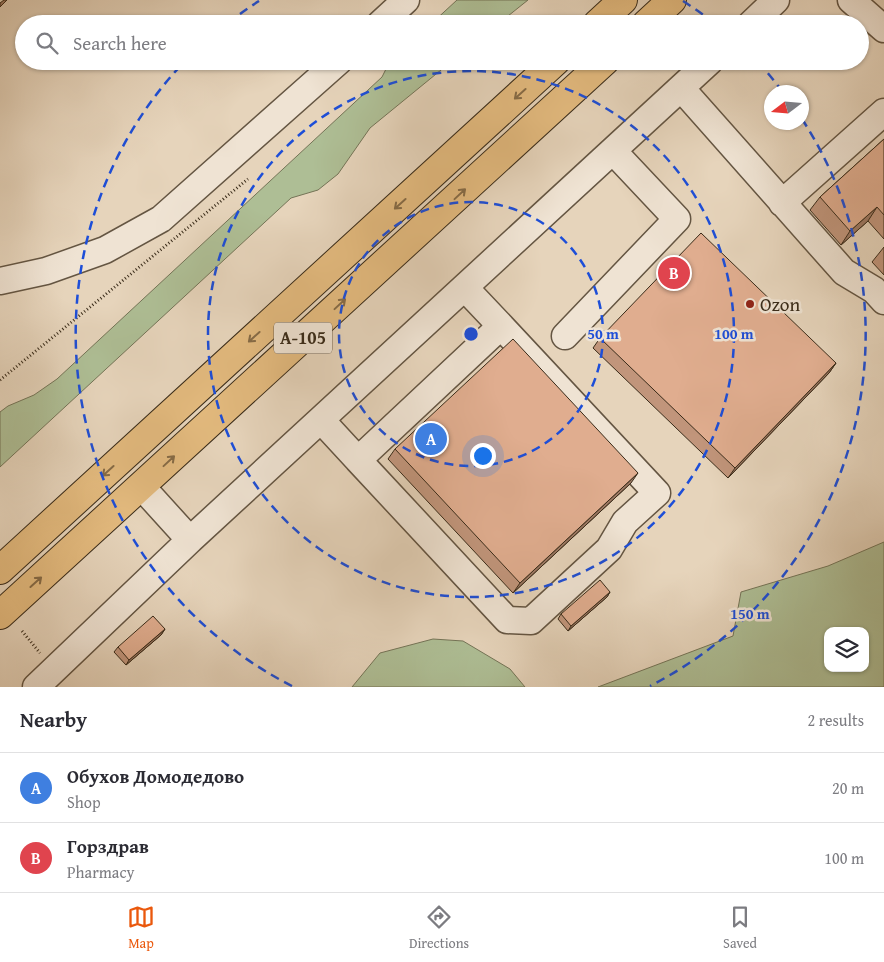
<!DOCTYPE html>
<meta charset="utf-8">
<style>
:root{--surface:#fff;--page:#f7f7f7;--text:#2b2b33;--muted:#7c7c81;--line:#e1e1e2;--accent:#ea580c}
body{margin:0;font-family:"Gentium Book Plus",serif;background:var(--page);color:var(--text)}
.controls{position:absolute;right:15px;bottom:15px;display:grid;overflow:hidden;border-radius:10px;box-shadow:0 1px 4px #0004}
.controls button{width:45px;height:45px;display:grid;place-items:center;padding:0;border:0;border-bottom:1px solid var(--line);background:var(--surface);color:var(--text);font:25px sans-serif}
.compass{position:absolute;left:764px;top:85px;width:45px;height:45px;border-radius:50%;background:var(--surface);box-shadow:0 1px 4px #0004;rotate:254deg}
.you{position:absolute;left:482px;top:455px;width:18px;height:18px;margin:-12px;border:4px solid #fff;border-radius:50%;background:#1a73e8;box-shadow:0 0 0 8px #1a73e833}
.badge{display:grid;place-items:center;width:32px;height:32px;border-radius:50%;background:var(--accent);color:#fff;font-size:16px;font-weight:700}
.pin{position:absolute;translate:-50% -50%;border:2px solid #fff;box-shadow:0 1px 5px #0006}
.list{margin:0;padding:0;list-style:none}
h2{display:flex;justify-content:space-between;align-items:center;height:65px;margin:0;padding:0 20px;font-size:21px}
h2 small{font-size:16px;font-weight:400;color:var(--muted)}
.list li{display:grid;grid-template-columns:32px 1fr auto;gap:15px;align-items:center;box-sizing:border-box;height:70px;padding:0 20px;border-top:1px solid var(--line)}
.list b{display:block;font-size:19px;white-space:nowrap}
.list p{margin:0;font-size:16px;white-space:nowrap;color:var(--muted)}
.list em{font-size:16px;font-style:normal;color:var(--muted)}
.icon{flex:none;width:28px;height:28px;fill:none;stroke:currentColor;stroke-width:2;stroke-linecap:round;stroke-linejoin:round}
.map{position:relative;flex:none;width:884px;height:687px;overflow:hidden}
.search{position:absolute;background:var(--surface);box-shadow:0 1px 4px #0004;left:15px;right:15px;top:15px;height:55px;display:flex;align-items:center;gap:12px;box-sizing:border-box;padding:0 18px;border-radius:28px;color:var(--muted);font-size:19px}
.sheet{height:205px;background:var(--surface)}
nav{display:flex;justify-content:space-around;align-items:center;box-sizing:border-box;height:70px;border-top:1px solid var(--line);background:var(--surface);font-size:14px;color:var(--muted)}
nav a{display:grid;justify-items:center;gap:2px}
nav .on{color:var(--accent)}
.map>svg:first-child{display:block}
.green{fill:#aebe95;stroke:#747457;fill-rule:evenodd}
.lines{fill:none;stroke-linecap:round;stroke-linejoin:round}
.minor-casing{stroke:#645542;stroke-width:29}
.highway-casing{stroke:#392b19;stroke-width:30}
.path{stroke:#392b19;stroke-width:3;stroke-dasharray:1 2.5;stroke-linecap:butt}
.minor{stroke:#efe3d3;stroke-width:26}
.highway{stroke:#e3ba7e;stroke-width:28}
.wall{fill:#c1957b;stroke:#392b19}
.shaded-wall{fill:#9d7964;stroke:#392b19}
.building{fill:#e0ad8f;stroke:#392b19}
.oneway{stroke:#866b46}
.ring{fill:none;stroke:#1d4ed8;stroke-width:2.5;stroke-dasharray:9 6}
.poi-dot{fill:#8f2418;stroke:#efe3d3;stroke-width:2}
.labels{text-anchor:middle;stroke-width:5;stroke-linejoin:round;paint-order:stroke}
.shield{fill:#efe3d3;stroke:#706251;stroke-width:1}
.shield-label{font-size:18px;font-weight:bold;fill:#392b19}
.poi-label{font-size:19px;fill:#392b19;stroke:#efe3d3;text-anchor:start}
.centre{fill:#1d4ed8;stroke:#efe3d3;stroke-width:2.5}
.ring-label{font-size:15px;text-anchor:middle;font-weight:bold;fill:#1d4ed8;stroke:#efe3d3;stroke-width:5;stroke-linejoin:round;paint-order:stroke}
</style>
<div class="map">
<svg width="884" height="687" viewBox="0 0 884 687">
<rect width="100%" height="100%" fill="#e6d4bb"/>
<filter id="stains"><feTurbulence type="fractalNoise" baseFrequency=".004" numOctaves="4"/><feColorMatrix values="0 0 0 0 .2 0 0 0 0 .09 0 0 0 0 .02 0 0 0 .5 -.17"/></filter>
<radialGradient id="worn" r=".72"><stop offset=".6" stop-color="#630" stop-opacity="0"/><stop offset="1" stop-color="#630" stop-opacity=".3"/></radialGradient>
<!-- green -->
<path class="green" d="M457,0h71l-30,24h-67z
M390,61h62l-82,67 -32,46 -20,16 -27,8 -291,269v-55l8,-6 26,-11 23,-16 325,-302z
M884,542v145h-286l135,-51 8,-44 87,-26zM828,631h37v37h-37z
M433,639l30,2 47,28 15,18h-173l28,-34z"/>
<g class="lines">
<defs>
<path id="minor" d="M851,0l33,29
M380,24l26,-24
M751,24l25,-24
M681,88l163,184 30,18 10,11
M782,203l102,-91
M0,281l46,-10 59,-21 56,-31 178,-158
M565,336l112,-117 -64,-68
M322,421l36,39 143,-134 -36,-38
M358,460l149,160 24,1 78,-72 16,-27 32,-29 -156,-167
M190,540l520,-479
M36,687l154,-147 -49,-54"/>
<path id="highway" d="M597,24l26,-24
M646,24l26,-24
M0,570l556,-509
M0,615l605,-554"/>
</defs>
<!-- minor casing -->
<use href="#minor" class="minor-casing"/>
<!-- highway casing -->
<use href="#highway" class="highway-casing"/>
<!-- path -->
<path class="path" d="M0,380l248,-201
M22,631l18,22"/>
<!-- minor -->
<use href="#minor" class="minor"/>
<!-- highway -->
<use href="#highway" class="highway"/>
</g>
<!-- wall -->
<path class="wall" d="M884,139v100l-16,-18 -27,24 -31,-35 10,-13z
M884,247v28l-12,-13z
M600,338l236,25 -7,10 -101,105 -135,-130z
M395,449l236,34 -118,110 -125,-134z
M610,592l-3,5 -39,34 -10,-12 3,-5z
M165,629l-4,6 -35,30 -12,-13 4,-5z"/>
<!-- shaded-wall -->
<path class="shaded-wall" d="M4,0h3l-7,7v-4z
M877,207l-9,14 -27,24 9,-14z
M836,363l-7,10 -101,105 7,-10z
M638,473l-7,10 -118,110 7,-10z
M610,592l-3,5 -39,34 3,-5z
M165,629l-4,6 -35,30 3,-5z"/>
<!-- building -->
<path class="building" d="M884,139v76l-7,-8 -27,24 -30,-34z
M701,233l135,130 -101,105 -135,-130z
M513,339l125,134 -118,110 -125,-134z
M600,580l10,12 -39,34 -10,-12z
M153,616l12,13 -36,31 -11,-13z"/>
<!-- one-way arrows -->
<defs><path id="oneway-shaft" d="M-6 0H5M1.5-3L5.5 0L1.5 3" fill="none" stroke-width="1.6" stroke-linecap="round" stroke-linejoin="round" transform="scale(1.25)"/></defs>
<g class="oneway">
<use href="#oneway-shaft" transform="translate(520 94) rotate(138)"/>
<use href="#oneway-shaft" transform="translate(460 194) rotate(-43)"/>
<use href="#oneway-shaft" transform="translate(400 204) rotate(138)"/>
<use href="#oneway-shaft" transform="translate(340 304) rotate(-43)"/>
<use href="#oneway-shaft" transform="translate(254 337) rotate(138)"/>
<use href="#oneway-shaft" transform="translate(169 461) rotate(-43)"/>
<use href="#oneway-shaft" transform="translate(108 471) rotate(138)"/>
<use href="#oneway-shaft" transform="translate(36 582) rotate(-42)"/>
</g>
<!-- distance rings -->
<g class="ring">
<circle cx="471" cy="334" r="132"/>
<circle cx="471" cy="334" r="263"/>
<path d="M292 686A395 395 0 0 1 184 62M228 23A395 395 0 0 1 259 1M683 1A395 395 0 0 1 714 23M758 62A395 395 0 0 1 782 91M802 119A395 395 0 0 1 650 686"/>
</g>
<!-- markers -->
<circle class="poi-dot" cx="750" cy="304" r="5"/>
<g class="labels">
<!-- shield labels -->
<rect class="shield" x="274" y="322.5" width="58" height="31" rx="4"/>
<g class="shield-label">
<text x="303" y="344">А-105</text>
</g>
<!-- poi labels -->
<g class="poi-label">
<text x="760" y="311">Ozon</text>
</g>
</g>
<circle cx="471" cy="334" r="8" class="centre"/>
<g class="ring-label">
<text x="603" y="339">50 m</text>
<text x="734" y="339">100 m</text>
<text x="750" y="619">150 m</text>
</g>
<rect width="100%" height="100%" filter="url(#stains)"/>
<rect width="100%" height="100%" fill="url(#worn)"/>
</svg>
<div class="controls">
<button><svg class="icon" aria-label="layers" viewBox="0 0 24 24"><path d="M12 4l9 5-9 5-9-5zM3 14l9 5 9-5"/></svg></button>
</div>
<svg class="compass" viewBox="-18 -18 36 36"><path d="M0-13l5 13h-10z" fill="#e53935"/><path d="M0 13l5-13h-10z" fill="#7c7c81"/></svg>
<div class="you"></div>
<div class="pin badge" style="left:431px;top:439px;background:#3f7fe0">A</div>
<div class="pin badge" style="left:674px;top:273px;background:#e0444e">B</div>
<div class="search"><svg class="icon" aria-label="search" viewBox="0 0 24 24"><circle cx="10" cy="10" r="6"/><path d="M15 15l6 6"/></svg>Search here</div>
</div>
<section class="sheet">
<h2>Nearby<small>2 results</small></h2>
<ul class="list">
<li><span class="badge" style="background:#3f7fe0">A</span><div><b>Обухов Домодедово</b><p>Shop</p></div><em>20 m</em></li>
<li><span class="badge" style="background:#e0444e">B</span><div><b>Горздрав</b><p>Pharmacy</p></div><em>100 m</em></li>
</ul>
</section>
<nav>
<a class="on"><svg class="icon" aria-label="map" viewBox="0 0 24 24"><path d="M3 6l6-2 6 2 6-2v14l-6 2-6-2-6 2zM9 4v14M15 6v14"/></svg>Map</a>
<a><svg class="icon" aria-label="directions" viewBox="0 0 24 24"><path d="M12 3l9 9-9 9-9-9zM9 14v-3h6M13 9l2 2-2 2"/></svg>Directions</a>
<a><svg class="icon" aria-label="saved" viewBox="0 0 24 24"><path d="M7 4h10v16l-5-4-5 4z"/></svg>Saved</a>
</nav>
